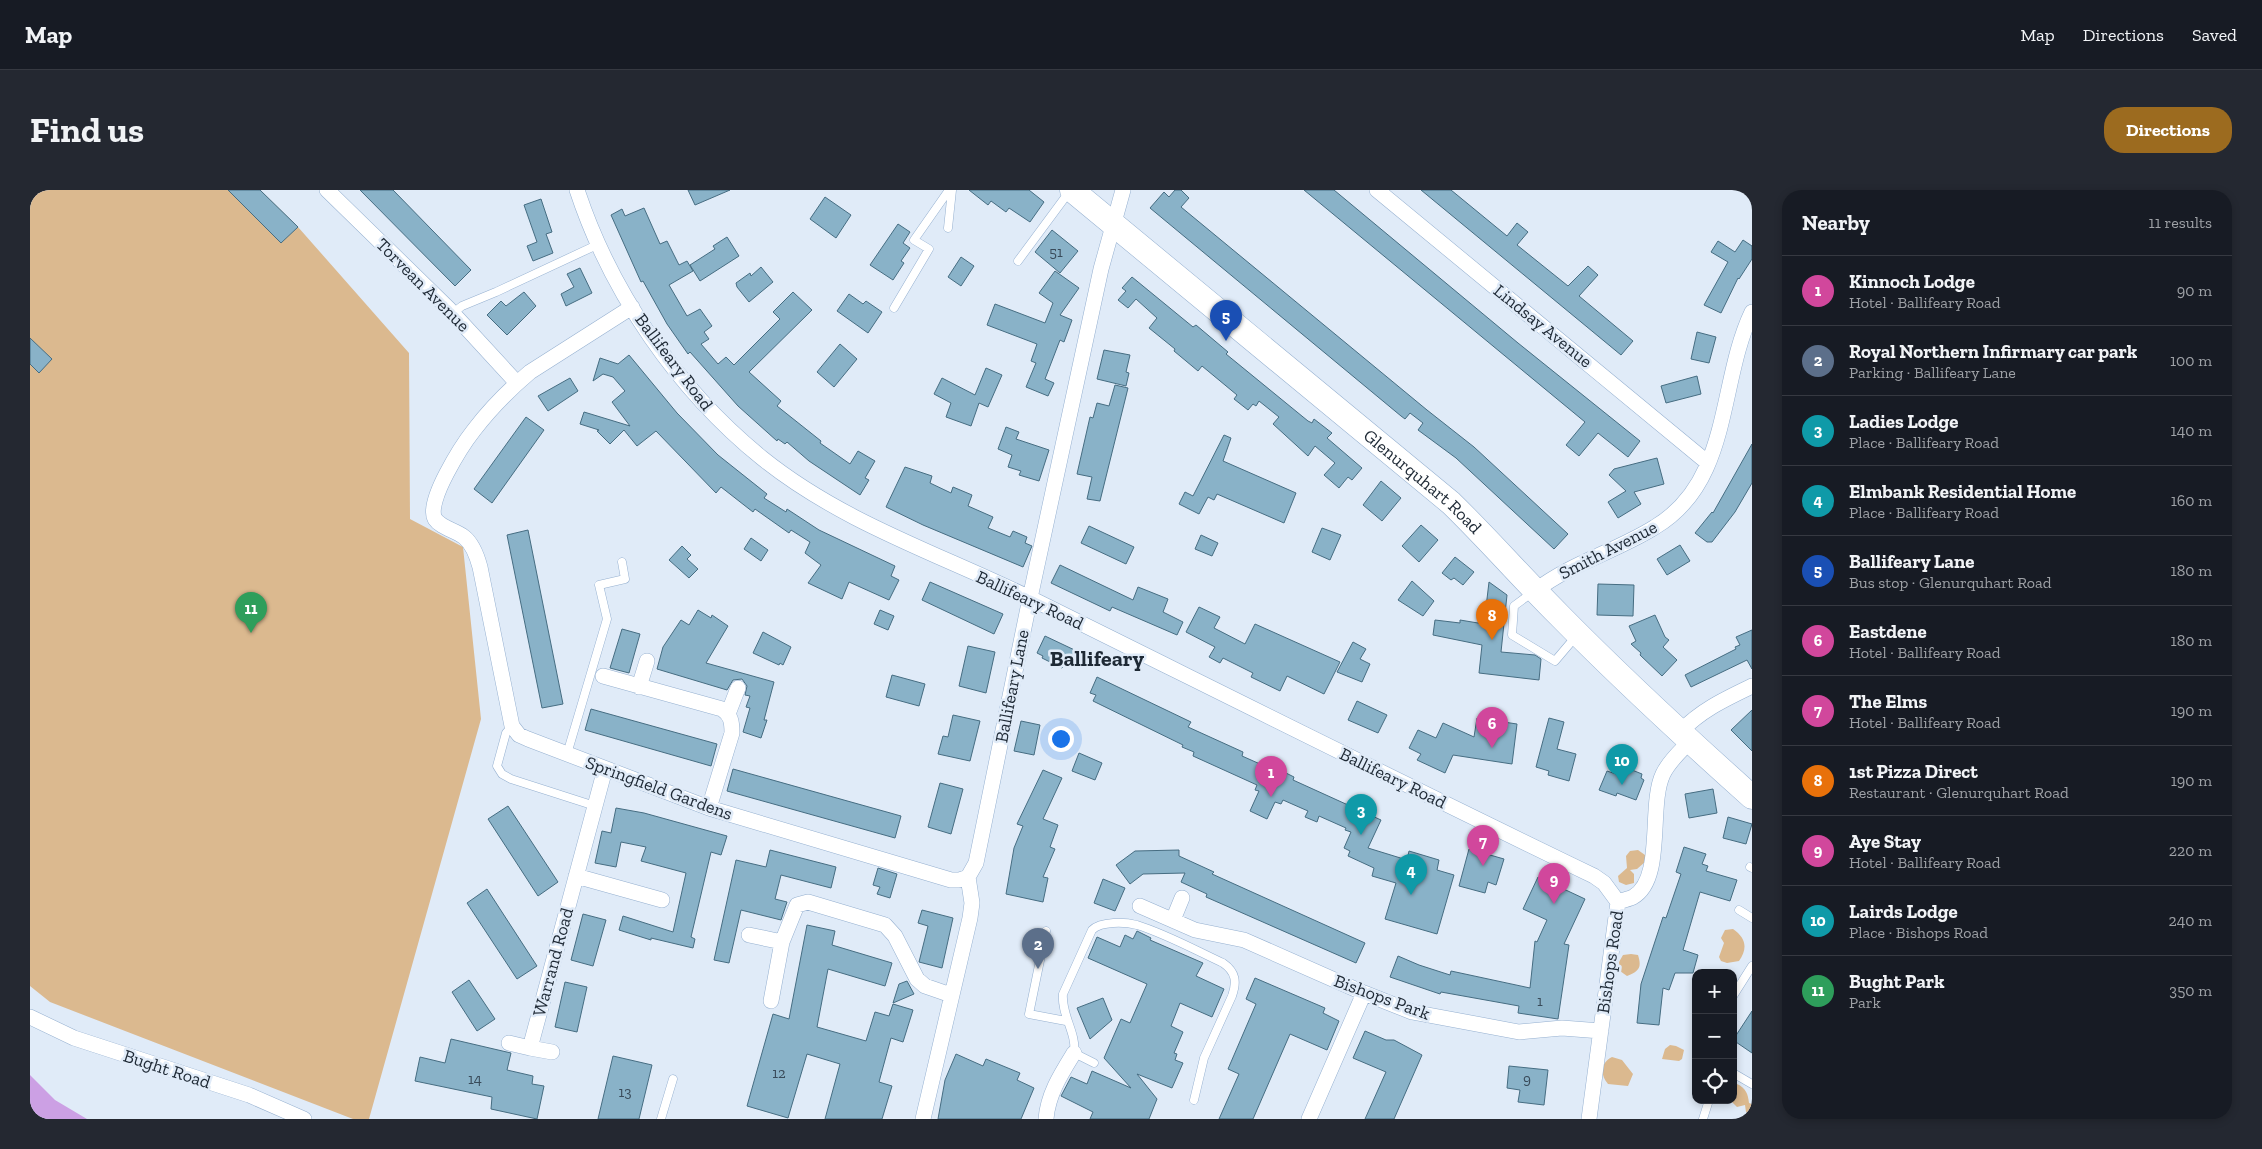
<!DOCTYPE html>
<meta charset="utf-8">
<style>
:root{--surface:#171b24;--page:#242831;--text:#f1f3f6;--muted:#9ea1a6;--line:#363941;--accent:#9c6b1f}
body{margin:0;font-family:"Zilla Slab",serif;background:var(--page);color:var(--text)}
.controls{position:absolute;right:15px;bottom:15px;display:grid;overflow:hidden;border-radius:10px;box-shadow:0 2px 8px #0003}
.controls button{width:45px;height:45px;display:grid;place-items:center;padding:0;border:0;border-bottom:1px solid var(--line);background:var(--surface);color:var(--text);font:25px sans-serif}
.you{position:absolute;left:1030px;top:548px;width:18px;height:18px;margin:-12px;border:4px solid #fff;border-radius:50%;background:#1a73e8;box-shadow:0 0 0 8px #1a73e833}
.badge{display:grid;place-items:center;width:32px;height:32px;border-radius:50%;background:var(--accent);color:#fff;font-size:16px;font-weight:700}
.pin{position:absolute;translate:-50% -41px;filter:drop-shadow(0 1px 2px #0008)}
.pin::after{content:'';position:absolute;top:26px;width:18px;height:15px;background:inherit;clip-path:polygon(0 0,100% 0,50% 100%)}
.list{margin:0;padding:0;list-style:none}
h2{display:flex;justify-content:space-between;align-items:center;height:65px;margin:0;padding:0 20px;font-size:21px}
h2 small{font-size:16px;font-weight:400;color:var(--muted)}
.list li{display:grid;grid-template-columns:32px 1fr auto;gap:15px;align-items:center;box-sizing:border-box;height:70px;padding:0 20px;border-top:1px solid var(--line)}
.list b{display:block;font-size:19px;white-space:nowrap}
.list p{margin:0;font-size:16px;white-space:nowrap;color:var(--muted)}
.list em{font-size:16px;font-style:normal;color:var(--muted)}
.icon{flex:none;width:28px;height:28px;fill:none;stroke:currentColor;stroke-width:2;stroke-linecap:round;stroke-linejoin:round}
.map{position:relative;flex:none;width:1722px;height:929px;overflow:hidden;border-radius:20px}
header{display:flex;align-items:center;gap:30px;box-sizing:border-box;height:70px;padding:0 25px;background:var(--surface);border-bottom:1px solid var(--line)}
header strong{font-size:24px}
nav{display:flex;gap:28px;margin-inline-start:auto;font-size:18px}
.intro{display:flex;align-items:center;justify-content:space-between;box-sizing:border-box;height:120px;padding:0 30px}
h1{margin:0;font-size:35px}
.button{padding:12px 22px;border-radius:20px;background:var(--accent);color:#fff;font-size:18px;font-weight:700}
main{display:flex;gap:30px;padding:0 30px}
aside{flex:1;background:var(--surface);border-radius:20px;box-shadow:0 2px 8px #0003}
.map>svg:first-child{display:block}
.green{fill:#dbb98f}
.water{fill:#cca0e4}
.building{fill:#89b2c8;stroke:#466d82}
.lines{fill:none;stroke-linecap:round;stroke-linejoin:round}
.service-casing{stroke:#95b0d0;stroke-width:9}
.minor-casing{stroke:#95b0d0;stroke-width:16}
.trunk-casing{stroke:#95b0d0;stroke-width:25}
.service{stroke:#fff;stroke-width:8}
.minor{stroke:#fff;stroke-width:15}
.trunk{stroke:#fff;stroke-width:24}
.labels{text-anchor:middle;stroke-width:5;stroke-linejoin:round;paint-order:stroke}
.number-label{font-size:15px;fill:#394b5a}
.street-label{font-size:18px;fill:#1e2935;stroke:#e0ebf8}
.district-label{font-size:22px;font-weight:bold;fill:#1e2935;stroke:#e0ebf8}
</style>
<header>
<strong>Map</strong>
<nav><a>Map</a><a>Directions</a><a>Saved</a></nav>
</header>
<div class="intro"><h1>Find us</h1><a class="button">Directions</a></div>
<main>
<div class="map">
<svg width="1722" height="929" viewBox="0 0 1722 929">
<rect width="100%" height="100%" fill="#e0ebf8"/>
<!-- green -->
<path class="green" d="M0,0h230l38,37 111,126 1,166 53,28 18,172 -112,400h-16l-303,-117 -20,-16z
M1608,660l7,5v7l-8,7 -7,1 4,4v9l-8,2 -7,-3 -1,-6 9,-8 -1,-12 4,-5z
M1703,739c13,9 15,19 6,32l-12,2 -6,-2 -2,-4 5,-14 -3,-5 4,-8z
M1601,764l7,1c4,13 1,16 -11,21l-7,-5 -1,-9 4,-7z
M1640,855l6,1 8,4 -2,9 -3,2 -17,-2 3,-10z
M1582,867l10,3 11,14 -5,12 -20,-2c-8,-9 -8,-21 4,-27z
M1707,894c9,4 11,10 12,19l3,1v11l-6,-3 -1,-7 -8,2 -6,-6 2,-1v-14z"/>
<!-- water -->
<path class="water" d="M0,885l25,25 32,19h-57z"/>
<!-- building -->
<path class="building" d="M198,0h32l38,37 -17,16z
M330,0h33l78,80 -16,16z
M658,0h42l-35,15z
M939,0h60l15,12 -14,20 -21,-14 -3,4 -15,-11 -3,4z
M1145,0h6l8,8 -8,9 246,203 47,37 94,87 -14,15 -98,-91 -38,-28 5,-7 -13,-10 -5,6 -4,-3 -251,-208 14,-16 5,5z
M1274,0h30l184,153 122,98 -12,16 -30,-24 -19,23 -13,-11 19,-23z
M1391,0h30l56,46 10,-13 11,9 -11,13 51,41 20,-20 10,9 -19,21 54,45 -12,14z
M795,7l26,18 -15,23 -26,-19z
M511,9l11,33 -6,2 7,19 -20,8 -6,-15 10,-4 -13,-37z
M614,18l16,36 7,-3 12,24 8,-4 6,10 -24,14 18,31 13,-7 12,17 -8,6 5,7 -8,5 17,20 8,-7 8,8 46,-46 -7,-7 20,-20 19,18 -63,62 32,29 -4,5 44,35 -1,2 30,21 8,-13 17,10 -10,17 4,2 -9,15 -51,-34 -22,-19 -2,2 -7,-5 -1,2 -39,-35 -48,-54 -2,2 -21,-30 -24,-43 -2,1 -30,-67 11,-6 3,7z
M868,34l12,8 -7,11 7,5 -9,13 3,2 -11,17 -23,-15z
M1022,40l26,21 -18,22 -25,-21z
M697,47l12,19 -39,25 -10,-16 25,-16 -2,-3z
M1713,50l9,6v13l-13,20 -1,-1 -17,35 -17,-8 24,-43 -17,-10 7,-11 17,11z
M931,67l13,9 -13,20 -13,-9z
M731,77l12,15 -24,20 -12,-15 -1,-4 14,-10 1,3z
M550,78l12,25 -26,13 -5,-12 13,-7 -7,-13z
M1025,81l24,17 -19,27 12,5 -8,22 -4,-2 -15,39 9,4 -6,13 -22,-9 10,-24 -5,-2 6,-17 -50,-19 8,-21 50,19 8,-20 -14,-10z
M1102,87l61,50 3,-2 32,27 -2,2 82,67 4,2 2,-4 18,14 -5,5 35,30 -10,12 -4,-3 -9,11 -15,-13 11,-12 -20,-17 -7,10 -35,-32 6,-7 -20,-16 -3,5 -3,-2 -5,6 -14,-11 3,-4 -35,-29 -4,5 -24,-20 1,-2 -26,-21 8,-10 -21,-19 -8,9 -10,-8 8,-9 -4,-3z
M494,102l12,14 -29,29 -20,-20 14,-14 5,5z
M819,104l14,10 3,-3 16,11 -14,21 -31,-22z
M1667,142l19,5 -7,26 -18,-4z
M0,148l22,21 -13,14 -9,-9z
M810,154l17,15 -23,28 -17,-15z
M1074,160l26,5 -4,17 3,1 -3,13 -29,-7z
M599,165l48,58 41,42 49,39 -3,4 22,14 1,-3 32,21 76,36 -4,10 8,4 -10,20 -40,-18 -7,17 -34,-16 13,-18 -16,-12 5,-11 -19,-12 -2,3 -34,-24 -2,3 -32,-25 -5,6 -60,-62 -19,15 -13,-16 -14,14 -13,-13 2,-1 -19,-6 4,-12 46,14 -18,-24 13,-11 -12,-14 -10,-3 -10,7 7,-23 18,6z
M956,178l16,7 -14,32 -9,-4 -8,23 -25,-9 5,-14 -17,-9 8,-16 33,17z
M1667,186l4,18 -35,9 -5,-17z
M540,188l8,13 -30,20 -10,-15z
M1085,195l13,3 -28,113 -13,-2 5,-22 -15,-3 13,-57 3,1 4,-15 12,3z
M496,227l18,13 -52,73 -18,-14z
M976,237l13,5 -3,7 33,11 -10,31 -20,-6 2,-4 -13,-4 4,-12 -14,-6z
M1194,245l7,3 -8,23 73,32 -12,30 -67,-29 -3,6 -6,-3 -9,17 -20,-10 6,-12 8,4z
M1722,254v39l-17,29 -23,30h-5l-12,-9 17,-21 1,1z
M1627,268l7,26 -30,8 7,12 -23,14 -10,-16 18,-11 -17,-16 5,-6z
M875,277l27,9 -2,7 21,10 2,-6 19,8 -4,11 25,11 -5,11 22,9 3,-6 14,6 -2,6 7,3 -9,21 -100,-42 -37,-18z
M1351,291l20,17 -19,23 -19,-16z
M1391,335l17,15 -19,22 -17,-16z
M1059,336l45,21 -8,17 -45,-21z
M1292,338l19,7 -11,25 -18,-8z
M498,340l35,174 -21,4 -35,-173z
M1171,345l17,8 -6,13 -17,-7z
M721,348l17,12 -7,11 -17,-12z
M1650,355l10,16 -23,14 -10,-16z
M652,356l9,9 -4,4 11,10 -9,9 -20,-18z
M1425,367l19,15 -11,13 -9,-7 -3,2 -9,-7z
M1030,375l73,35 5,-13 30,12 -5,13 20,10 -6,13 -65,-28 -2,4 -59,-28z
M1382,391l22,20 -11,15 -25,-16z
M900,392l73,32 -9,20 -72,-34z
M1459,392l18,13 -6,57 34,3 6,4 -2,21 -60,-7 3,-28 -49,-10 2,-15 25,3v-3l24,4z
M1568,394l36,1 -1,31 -36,-1z
M1169,417l21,10 -6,11 31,16 10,-20 85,38 -16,32 -37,-18 -7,15 -29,-14 2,-4 -30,-15 -3,5 -11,-6 6,-10 -29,-15z
M668,420l13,8 1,-3 16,11 -22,37 68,19 -10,38h3l-6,18 -18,-6 7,-24 -4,-1 4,-11 -5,-1 2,-9 -5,-7 -9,1 -6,10 -70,-21 6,-22 18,-27 8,5z
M850,420l14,6 -6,14 -14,-6z
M1625,425l10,22 4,3 -6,7 14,13 -15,16 -22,-21 1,-2 -10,-9 5,-3 -7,-15z
M592,439l18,5 -11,39 -19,-5z
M1722,440v39l-5,-9 -56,27 -6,-12 51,-26 -1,-2 5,-2 -4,-8z
M733,442l28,15 -8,18 -3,-2 -1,2 -26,-12z
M1015,446l38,18 -6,12 -11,-5 -4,7 -20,-10 1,-2 -6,-3z
M1323,452l13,7 -6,10 10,5 -8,18 -25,-10z
M938,456l27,6 -9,41 -27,-7z
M862,485l33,9 -6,22 -33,-9z
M1067,487l94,45 -3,5 55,25 -1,4 27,12 1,-3 24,12 -1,3 88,40 -13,28 39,12 2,-9 30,9 -2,10 17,5 -17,59 -52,-15 11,-36 -24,-7 2,-8 -26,-12 2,-5 -6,-3 7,-16 -6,-2 1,-2 -27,-12 -2,6 -12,-5 3,-6 -25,-11 -2,4 -6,-2 -8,17 -17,-8 9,-20 -4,-1 2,-5 -64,-29 1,-4 -12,-5 1,-2 -90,-44 3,-6 -6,-2z
M1327,511l30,14 -9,18 -30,-13z
M561,519l126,35 -6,22 -126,-36z
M1722,520v41l-21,-21z
M923,525l27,6 -10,40 -32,-7 5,-18 5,1z
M1447,528l40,6 -5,40 -59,-9 -8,18 -28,-13 4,-6 -12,-6 9,-18 18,8 7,-15 31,14z
M1519,528l15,4 -7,27 19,5 -7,27 -21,-6 1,-4 -13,-4z
M991,531l19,4 -6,30 -20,-4z
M1049,563l23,10 -7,17 -23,-9z
M1592,576l20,8 -1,4 3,2 -8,20 -19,-7 -1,3 -17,-6 8,-19 12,4z
M703,579l168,47 -6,22 -168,-47z
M1013,580l19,8 -19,41 15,6 -8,22 5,2 -12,28 5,1 -5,24 -37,-8 8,-46 9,-22 -6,-2z
M910,593l23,6 -12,45 -23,-7z
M1683,599l4,24 -28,5 -4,-24z
M478,616l50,76 -20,14 -50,-77z
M586,618l28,5 83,23 -6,19 -10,-3 -20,85 4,2 -2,9 -42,-10v2l-32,-10 4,-14 50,16 13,-59 -45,-12 5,-14 -25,-5 -5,25 -21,-4 7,-32 9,2z
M1698,627l24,7 -6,20 -23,-6z
M1654,657l22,7 -4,10 6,2 -2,5 31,9 -7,21 -30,-9 -17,58 15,5 -5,18h-18l-6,17 -6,-2 -4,37 -22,-2 4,-39 22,-67 3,1 15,-44 -5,-2z
M1439,659l35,10 -8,26 -8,-3 -3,11 -26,-7z
M740,660l66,17 -5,21 -50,-13 -6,24 12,3 -6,18 -40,-10 -12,53 -15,-3 22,-100 30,7z
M1149,660v6l35,16 -2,2 153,69 -9,20 -150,-66 1,-3 -26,-12 4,-9 -42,1 -13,10 -14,-19 19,-14z
M848,678l19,6 -7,24 -13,-4 3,-7 -7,-2z
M1508,687l47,22 -21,45 5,1 -11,74 -40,-6 1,-7 -78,-14 -1,2 -50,-17 8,-21 21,9 31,10 1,-4 79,17 5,-47 2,1 10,-22 -24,-11z
M1073,689l22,9 -10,23 -21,-8z
M457,699l50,77 -20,13 -50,-76z
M892,720l31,8 -11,50 -23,-6 9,-36 -10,-3z
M553,724l23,6 -13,46 -22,-6z
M777,735l28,6 -3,14 60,18 -7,23 -57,-17 -11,58 49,14 9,-29 14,4 4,-12 20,6 -10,32 -12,-4 -12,44 13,4 -10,33h-57l15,-55 -33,-10 -19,64 -41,-12 26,-92 16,5z
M1107,741l14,7 -1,2 53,23 -7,13 28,13 -12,28 -32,-14 -9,23 12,6 -9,21 3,1 -2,6 8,3 -11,25 -35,-14 20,25 -8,20h-59l3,-7 -32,-16 10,-19 16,7 5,-13 39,17 -27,-30 17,-39 9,4 17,-39 -59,-26 9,-21 23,10 5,-12 8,4z
M1225,788l70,30 -2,5 16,8 -12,29 -37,-16 -37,85h-34l20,-45 -11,-5 28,-65 -10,-5z
M439,790l26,39 -18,12 -25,-39z
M877,791l7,13 -21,9 6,-19z
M535,792l22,5 -10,45 -22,-5z
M1073,808l9,22 -22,19 -13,-31z
M1722,821v42l-19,-13z
M1335,841l21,9h8l28,15 -28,64h-29l21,-47 -33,-14z
M421,849l60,14 -4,17 26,6 -1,8 12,2 -7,33 -46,-10 1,-12 -77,-16 5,-24 25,6z
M926,864l27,12 3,-7 34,14 -3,7 17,8 -13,31h-83l7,-39z
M583,866l39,9 -13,54h-41z
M1479,876l39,4 -4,35 -26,-3 2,-12 -13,-2z"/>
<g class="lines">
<defs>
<path id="service" d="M918,38l4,-38
M988,71l51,-69
M864,118l35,-59 -15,-9 35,-50
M423,123l9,-7 34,-14 103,-48
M1503,402l-19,14 -2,29 43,26 22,-26
M482,536l-6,7 -9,33 5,8 9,5 84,27
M537,564l40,-135 -8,-34 26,-6 -3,-17
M1720,677l2,1
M1709,720l13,8
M1016,741l-17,83 37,7
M1703,806l19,-30
M1064,873l-20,-10c3,-20 -13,-38 -11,-59l29,-64c9,-9 33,-8 45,-5 29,9 58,25 86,38 13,9 14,19 9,33l-28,62 -10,42
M1703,883l19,11
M631,929l12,-40
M1673,929l6,-19"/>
<path id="minor" d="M297,0l121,118 69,75
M547,0c34,103 101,200 185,268 82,66 181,97 274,143 186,92 371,185 558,275l10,7 14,19
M1347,0l331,273
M602,117l-102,65c-20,17 -40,37 -56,58 -11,14 -49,72 -39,89 6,9 20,11 29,18 9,7 13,19 16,30l32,159 7,9 9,4 181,69 242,72h8l9,-3
M1505,401c36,-28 82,-40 120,-64 77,-46 63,-144 97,-215
M573,486l119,33c9,6 10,13 10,24l-23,75
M609,497l8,-26
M698,524l10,-26
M1650,542c21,-22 45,-33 72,-46
M546,686l86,24
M1110,716l55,24 49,10 120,53 48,19 107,20 43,-4 39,3
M1143,730l9,-22
M719,745l33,7 15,-37 11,-3 77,23 10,11 22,43 8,7 26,9
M741,811l11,-59
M0,827l44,21 175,57 55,24
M479,853l21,5
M522,862l-22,-4 75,-279
M893,929l47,-201 2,-15 -4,-26 8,-14 54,-265 71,-329 22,-79
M1016,929c2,-25 15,-45 28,-66
M1279,929l55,-126
M1559,929l29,-217c5,-2 11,-3 15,-5 32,-18 15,-92 30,-123 6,-13 18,-23 27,-33"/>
<g id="trunk">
<path id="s1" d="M1042,0l379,313c37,36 71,75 108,112 62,63 127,123 193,182"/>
</g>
</defs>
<!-- service casing -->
<use href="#service" class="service-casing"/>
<!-- minor casing -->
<use href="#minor" class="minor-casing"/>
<!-- trunk casing -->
<use href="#trunk" class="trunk-casing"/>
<!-- service -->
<use href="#service" class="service"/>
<!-- minor -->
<use href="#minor" class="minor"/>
<!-- trunk -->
<use href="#trunk" class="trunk"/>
</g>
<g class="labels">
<!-- number labels -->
<g class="number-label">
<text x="1026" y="67">51</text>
<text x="1510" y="816">1</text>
<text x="749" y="888">12</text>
<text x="445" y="894">14</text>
<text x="1497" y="894">9</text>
<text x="595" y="907">13</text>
</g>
<!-- street labels -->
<g class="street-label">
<text transform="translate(393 95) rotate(45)" y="6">Torvean Avenue</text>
<text transform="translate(1513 136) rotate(39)" y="6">Lindsay Avenue</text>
<text transform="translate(644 172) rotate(53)" y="6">Ballifeary Road</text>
<text dy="6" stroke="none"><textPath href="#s1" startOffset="456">Glenurquhart Road</textPath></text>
<text transform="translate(1578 360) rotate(-27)" y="6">Smith Avenue</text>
<text transform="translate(1000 410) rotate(25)" y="6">Ballifeary Road</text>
<text transform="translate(982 496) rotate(-79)" y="6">Ballifeary Lane</text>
<text transform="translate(1363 588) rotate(26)" y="6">Ballifeary Road</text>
<text transform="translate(629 598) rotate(20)" y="6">Springfield Gardens</text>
<text transform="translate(523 772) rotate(-75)" y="6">Warrand Road</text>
<text transform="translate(1580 772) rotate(-82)" y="6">Bishops Road</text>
<text transform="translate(1352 807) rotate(20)" y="6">Bishops Park</text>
<text transform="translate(137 879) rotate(18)" y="6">Bught Road</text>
</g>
<!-- district labels -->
<g class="district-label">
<text x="1067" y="476">Ballifeary</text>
</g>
</g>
</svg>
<div class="controls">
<button>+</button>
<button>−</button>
<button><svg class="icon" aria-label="locate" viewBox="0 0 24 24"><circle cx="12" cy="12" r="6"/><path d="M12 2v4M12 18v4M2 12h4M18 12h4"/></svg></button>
</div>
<div class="you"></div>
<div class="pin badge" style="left:1241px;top:607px;background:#d1479c">1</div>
<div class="pin badge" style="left:1008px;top:779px;background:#5c6f8a">2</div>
<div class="pin badge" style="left:1331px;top:645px;background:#0f9aa8">3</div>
<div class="pin badge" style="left:1381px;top:705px;background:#0f9aa8">4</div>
<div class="pin badge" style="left:1196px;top:151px;background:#1a4fb4">5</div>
<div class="pin badge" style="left:1462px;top:558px;background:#d1479c">6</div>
<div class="pin badge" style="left:1453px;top:676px;background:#d1479c">7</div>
<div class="pin badge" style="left:1462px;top:450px;background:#e8710a">8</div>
<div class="pin badge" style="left:1524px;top:714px;background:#d1479c">9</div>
<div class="pin badge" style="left:1592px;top:595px;background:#0f9aa8">10</div>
<div class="pin badge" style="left:221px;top:443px;background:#2e9e5b">11</div>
</div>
<aside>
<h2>Nearby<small>11 results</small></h2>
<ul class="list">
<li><span class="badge" style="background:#d1479c">1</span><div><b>Kinnoch Lodge</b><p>Hotel · Ballifeary Road</p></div><em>90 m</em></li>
<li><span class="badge" style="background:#5c6f8a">2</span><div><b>Royal Northern Infirmary car park</b><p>Parking · Ballifeary Lane</p></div><em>100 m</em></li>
<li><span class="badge" style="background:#0f9aa8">3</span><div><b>Ladies Lodge</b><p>Place · Ballifeary Road</p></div><em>140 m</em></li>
<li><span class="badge" style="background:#0f9aa8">4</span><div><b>Elmbank Residential Home</b><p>Place · Ballifeary Road</p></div><em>160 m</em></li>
<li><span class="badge" style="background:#1a4fb4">5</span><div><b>Ballifeary Lane</b><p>Bus stop · Glenurquhart Road</p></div><em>180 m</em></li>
<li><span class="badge" style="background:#d1479c">6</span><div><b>Eastdene</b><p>Hotel · Ballifeary Road</p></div><em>180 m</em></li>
<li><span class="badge" style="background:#d1479c">7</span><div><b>The Elms</b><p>Hotel · Ballifeary Road</p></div><em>190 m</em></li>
<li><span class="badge" style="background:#e8710a">8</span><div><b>1st Pizza Direct</b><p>Restaurant · Glenurquhart Road</p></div><em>190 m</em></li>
<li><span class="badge" style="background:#d1479c">9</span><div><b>Aye Stay</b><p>Hotel · Ballifeary Road</p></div><em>220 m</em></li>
<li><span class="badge" style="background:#0f9aa8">10</span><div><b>Lairds Lodge</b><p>Place · Bishops Road</p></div><em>240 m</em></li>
<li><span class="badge" style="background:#2e9e5b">11</span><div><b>Bught Park</b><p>Park</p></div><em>350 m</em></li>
</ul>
</aside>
</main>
